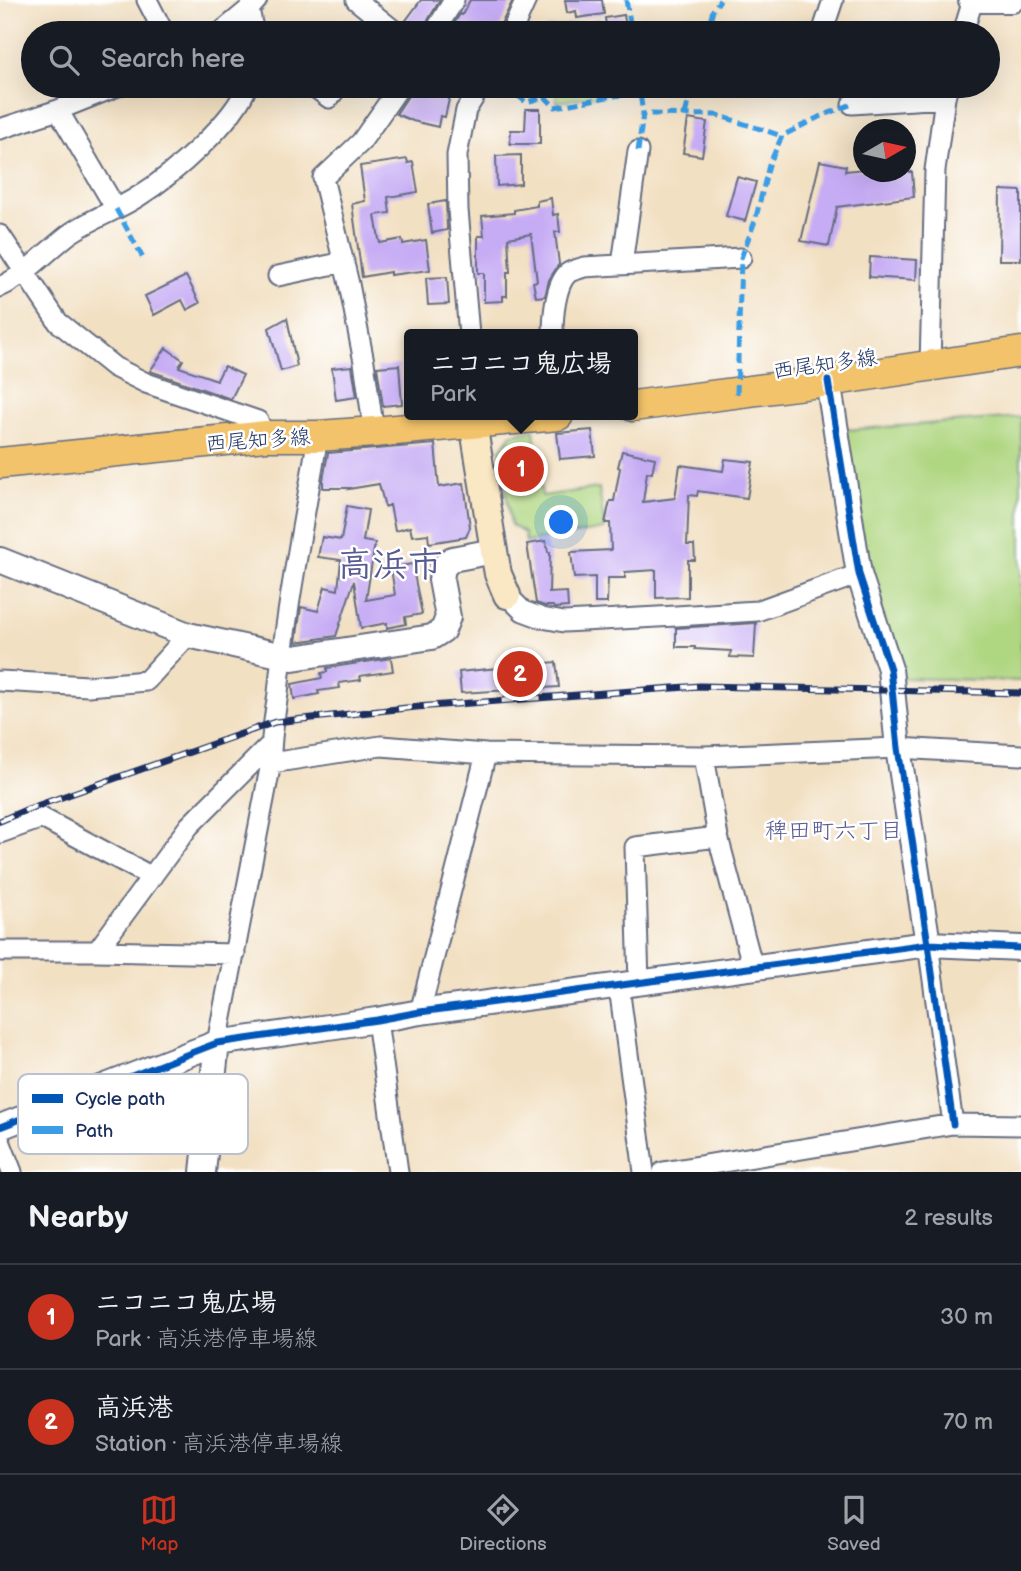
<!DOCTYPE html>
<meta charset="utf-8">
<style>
:root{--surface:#171b24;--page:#20242c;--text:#f1f3f6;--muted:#9ea1a6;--line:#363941;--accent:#c8321e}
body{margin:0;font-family:"Balsamiq Sans","Klee One",sans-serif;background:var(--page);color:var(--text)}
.compass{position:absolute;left:853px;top:119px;width:63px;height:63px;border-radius:50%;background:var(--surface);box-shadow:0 7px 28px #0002;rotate:81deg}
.you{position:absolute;left:562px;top:523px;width:24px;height:24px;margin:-18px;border:5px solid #fff;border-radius:50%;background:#1a73e8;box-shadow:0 0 0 10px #1a73e833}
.badge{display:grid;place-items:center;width:46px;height:46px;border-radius:50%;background:var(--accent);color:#fff;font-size:23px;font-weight:700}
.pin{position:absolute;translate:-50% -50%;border:4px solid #fff;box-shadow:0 2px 7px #0006}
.popup{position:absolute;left:404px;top:329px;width:234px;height:91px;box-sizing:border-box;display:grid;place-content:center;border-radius:7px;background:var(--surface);filter:drop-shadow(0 2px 5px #0005);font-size:23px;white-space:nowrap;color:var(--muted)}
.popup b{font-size:26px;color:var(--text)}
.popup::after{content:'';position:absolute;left:50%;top:100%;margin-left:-14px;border:14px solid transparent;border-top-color:var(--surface)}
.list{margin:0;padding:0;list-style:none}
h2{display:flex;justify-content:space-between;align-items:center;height:91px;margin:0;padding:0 28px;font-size:30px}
h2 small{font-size:23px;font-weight:400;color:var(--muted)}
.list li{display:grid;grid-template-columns:46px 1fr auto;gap:21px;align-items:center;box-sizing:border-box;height:105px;padding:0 28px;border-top:2px solid var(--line)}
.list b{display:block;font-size:26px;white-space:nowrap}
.list p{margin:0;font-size:23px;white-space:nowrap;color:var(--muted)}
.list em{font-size:23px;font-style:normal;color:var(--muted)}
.icon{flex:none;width:38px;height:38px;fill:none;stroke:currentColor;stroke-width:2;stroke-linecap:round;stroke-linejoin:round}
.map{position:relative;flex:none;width:1021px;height:1172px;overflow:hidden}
.search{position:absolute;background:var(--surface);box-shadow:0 7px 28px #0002;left:21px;right:21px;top:21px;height:77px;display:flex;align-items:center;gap:18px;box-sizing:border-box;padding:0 24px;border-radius:38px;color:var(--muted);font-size:26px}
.sheet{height:301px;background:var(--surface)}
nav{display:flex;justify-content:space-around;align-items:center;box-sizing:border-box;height:98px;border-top:2px solid var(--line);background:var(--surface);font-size:19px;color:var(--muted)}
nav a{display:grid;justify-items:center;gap:4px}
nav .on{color:var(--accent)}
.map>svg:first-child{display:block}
.green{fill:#afd680;stroke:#65826f;stroke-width:2}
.building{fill:#c6acf4}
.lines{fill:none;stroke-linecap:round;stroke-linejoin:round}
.minor-casing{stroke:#666d81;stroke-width:23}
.tertiary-casing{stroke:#666d81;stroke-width:28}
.secondary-casing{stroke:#666d81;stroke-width:30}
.primary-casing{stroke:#666d81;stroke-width:33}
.minor{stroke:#fff;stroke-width:19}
.tertiary{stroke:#fff;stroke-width:24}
.secondary{stroke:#fae7c3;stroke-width:26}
.primary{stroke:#f2c36a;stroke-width:30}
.rail-casing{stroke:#1b2f5e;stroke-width:7}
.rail{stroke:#fff;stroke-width:4.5;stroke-dasharray:13;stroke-linecap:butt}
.quiet{stroke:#3b9de6;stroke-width:5;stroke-dasharray:10 5;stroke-linecap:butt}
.cycleway-casing{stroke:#fff;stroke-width:11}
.cycleway{stroke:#0057b8;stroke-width:7}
.labels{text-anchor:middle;stroke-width:5;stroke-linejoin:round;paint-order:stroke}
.street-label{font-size:21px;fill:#1b2f5e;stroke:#fff}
.neighbourhood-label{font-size:23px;fill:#575b92;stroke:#fff}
.town-label{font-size:35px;font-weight:bold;fill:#575b92;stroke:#fff}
.key{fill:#fff;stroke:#bbc1cf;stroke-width:2}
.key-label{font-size:19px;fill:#1b2f5e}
</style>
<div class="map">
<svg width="1021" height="1172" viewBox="0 0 1021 1172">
<rect width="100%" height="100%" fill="#fff"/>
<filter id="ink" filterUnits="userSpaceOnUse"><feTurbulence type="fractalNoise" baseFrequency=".0143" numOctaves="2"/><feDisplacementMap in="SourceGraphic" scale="14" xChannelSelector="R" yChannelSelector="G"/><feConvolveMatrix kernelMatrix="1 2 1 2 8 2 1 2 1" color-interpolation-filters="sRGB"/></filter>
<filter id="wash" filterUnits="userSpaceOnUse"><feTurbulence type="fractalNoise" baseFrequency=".00686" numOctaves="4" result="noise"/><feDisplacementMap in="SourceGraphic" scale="28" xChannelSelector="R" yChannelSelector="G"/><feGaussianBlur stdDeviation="1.57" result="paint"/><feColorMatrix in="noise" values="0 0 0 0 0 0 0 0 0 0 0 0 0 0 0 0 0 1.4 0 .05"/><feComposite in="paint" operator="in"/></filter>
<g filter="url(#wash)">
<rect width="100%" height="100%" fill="#f2e0c2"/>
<!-- green -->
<path class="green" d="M600,20l2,13h-55l-1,-4z
M555,86h56l1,7 -55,9z
M1021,417v264l-118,-3 -34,-100 -24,-148z
M534,430l8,66 57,-8 6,41 -79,13 -2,-9 -13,-8 -11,-74 12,-17z"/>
<g id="blocks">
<!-- building -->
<path class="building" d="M421,0h19l-16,27 -2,6h-10l-8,-10z
M470,0h43l-16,33h-49l12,-19 2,1z
M565,0h37l2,14 -27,4 -1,-7 -9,2z
M624,15l3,18h-20l-2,-15z
M412,86h40l-7,31 -5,-1 -2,11 -25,-6 -17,-7 14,-21z
M526,109h14v35h-30l1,-14h14z
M688,119l19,3 -5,34 -19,-3z
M521,155v29l-24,2 -1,-30z
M407,159l1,4 5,-1 5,30 -30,5 2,16 -15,2 4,24 1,4 22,-4 1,5 23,-4 4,30 -40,5v-3l-28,5 -10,-73 13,-3 -5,-35z
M820,161l26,5 -1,5 19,-2v3h48l2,25 -77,10 -8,39 -28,-5z
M737,177l19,5 -11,39 -19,-5z
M1000,190l21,1v69h-22z
M551,198l2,17 5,-1 2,18h-5l4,32 -10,16 -4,16 -9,1 -3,-15 4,-1 -6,-47 -23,4 2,34h-3v24h-4v5l-19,1v-29h-6v-37h6l-2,-20 32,-3v-3l23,-4v-5z
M446,201l1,29 -15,3 -4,-29z
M870,257l47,3 -1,20 -47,-3z
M186,276l14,27 -13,7 -5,-10 -28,15 -9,-19z
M447,277l2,27 -21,1 -2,-27z
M287,318l10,48 -16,5 -12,-43z
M166,348l17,12 -4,7 38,13 7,-14 19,9 -12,24 -81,-28z
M399,365l3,39 -19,2 -6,-39z
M352,366l5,31 -21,3 -4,-32z
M592,430l3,26 -35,3 -3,-26z
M435,444l4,43 25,-4 6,44 -4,10 -37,6 -1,-9 -16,2 -2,-9 -15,4 -5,-26 -5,2 -6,-23 -30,5 1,-1h-27v-8l5,-27z
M622,451l33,7 -3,15 -5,-1 -4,30 32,-4 5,-33 43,6 2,-12 28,3 -6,36 -49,-7 -1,5 -8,-1 -2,50h7l1,15h-7v37l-32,1v-28l-31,2v6h-17l-1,25h-12v-26l-21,1 -3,-26 40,-2 -1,-27h-5l5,-22h4l6,-33 -2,-1z
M347,506l21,4 -5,31 12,2 -9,57 29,-5 -4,-27 21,-4 10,50 -17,3 1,7 -19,4v-5l-26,5 -7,-47 -18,55 -40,6 5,-35 17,4 7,-24 13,3 3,-30 -23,-3 4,-20 19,3z
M546,541l2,11h2l-1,41 18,-1 1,15 -14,1 -1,-2h-8l-9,-3 -9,-59z
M756,623l-2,35 -24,-1 1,-6 -36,-2v-2h-19v-19z
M391,658l2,13 -33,5 1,4 -22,3 1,5 -22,3 1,3 -25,5 -2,-15 30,-6 -1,-5 6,-1v-4z
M556,662l3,25 -98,6 -2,-21z"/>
</g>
</g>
<g filter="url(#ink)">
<use href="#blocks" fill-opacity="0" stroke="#666d81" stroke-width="2"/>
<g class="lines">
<defs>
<path id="minor" d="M147,0l17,33
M356,0l41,33
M249,9l5,24
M220,33l29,-24 8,-9
M434,33l20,-33
M511,33l15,-33
M822,33l11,-33
M963,33l10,-33
M313,86l16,12 9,-12
M852,104l93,-6
M58,110l58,99
M0,129l58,-19 60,-24
M0,235l58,87 56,45 32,16 112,38 8,15
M622,264l16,-113
M278,276l66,-14
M0,287c27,-13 45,-34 68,-52 22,-16 48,-24 71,-39 32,-20 96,-75 108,-110
M469,334l-11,-124 -1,-55 9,-45 15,-24
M553,334c0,-16 2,-49 15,-61 4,-3 12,-4 16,-6l157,-9
M930,366l5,-196 10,-72 3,-12
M374,432l-10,-70 -15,-78 -26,-106 38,-36 39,-56
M507,595l16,16 19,7 22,4 112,-6 81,-5 102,-37
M0,681l88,5 58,-5 42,-46
M704,756l14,81 35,131
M271,763l110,-17 105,8 218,2 194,-8 123,7
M0,833l42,-15 110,59
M928,944l25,180
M0,951h97l138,3
M97,951l92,-125 81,-81
M639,984l-4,-137 83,-10
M619,987l25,185
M420,1012l66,-258
M377,1020l21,152
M217,1043l54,-280c-1,-24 4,-47 7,-70 8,-86 26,-172 40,-257
M0,1141l12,31
M663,1172l290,-48 68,1"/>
<path id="tertiary" d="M971,0h41
M828,381l31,193 31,95 8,79 30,196
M0,560l188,75 105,23 139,-21 11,-7 5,-13 -7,-37 2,-13 9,-8 42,-8
M0,1127l217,-84 160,-23 43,-8 508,-68 93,4
M203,1172l14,-129"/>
<path id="secondary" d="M473,423l21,128 4,23 9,21"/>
<path id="primary" d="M633,406l195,-25 193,-29
M0,463l266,-27h52l56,-4 184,-17"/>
</defs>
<!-- minor casing -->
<use href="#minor" class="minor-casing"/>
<!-- tertiary casing -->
<use href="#tertiary" class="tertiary-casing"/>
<!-- secondary casing -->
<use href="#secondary" class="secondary-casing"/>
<!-- primary casing -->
<use href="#primary" class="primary-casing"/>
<!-- minor -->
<use href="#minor" class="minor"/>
<!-- tertiary -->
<use href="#tertiary" class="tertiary"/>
<!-- secondary -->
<use href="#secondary" class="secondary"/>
<!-- primary -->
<use href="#primary" class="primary"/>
<defs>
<path id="rail" d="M0,821l28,-12 247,-87 141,-15 284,-21 321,7"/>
</defs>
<!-- rail casing -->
<use href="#rail" class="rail-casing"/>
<!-- rail -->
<use href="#rail" class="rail"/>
<!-- quiet -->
<path class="quiet" d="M626,0l6,33
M707,33l6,-23 7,-10
M505,86l21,16 19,-5 10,10 58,-11 27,-3 3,21
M473,98l16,-12
M685,114l8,-28
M638,151l5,-37 74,1 65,21
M116,209l27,49
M737,394l4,-136 14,-37 14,-56 13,-29 37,-19 33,-13"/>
<defs>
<path id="cycleway" d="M828,381l31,193 31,95 8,79 30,196 25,180
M0,1127l217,-84 160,-23 43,-8 508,-68 93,4"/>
</defs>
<!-- cycleway casing -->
<use href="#cycleway" class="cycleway-casing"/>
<!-- cycleway -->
<use href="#cycleway" class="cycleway"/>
</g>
</g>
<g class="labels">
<!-- street labels -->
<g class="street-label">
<text transform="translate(825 364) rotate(-8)" y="7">西尾知多線</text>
<text transform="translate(258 440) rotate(-4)" y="7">西尾知多線</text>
</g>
<!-- neighbourhood labels -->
<g class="neighbourhood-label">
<text x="834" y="838">稗田町六丁目</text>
</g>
<!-- town labels -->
<g class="town-label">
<text x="390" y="576">高浜市</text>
</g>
</g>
<!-- legend -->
<rect x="18" y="1074" width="230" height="80" rx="10" class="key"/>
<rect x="32" y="1094" width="31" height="9" fill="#0057b8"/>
<rect x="32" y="1126" width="31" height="8" fill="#3b9de6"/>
<g class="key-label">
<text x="75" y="1105">Cycle path</text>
<text x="75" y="1137">Path</text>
</g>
</svg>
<svg class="compass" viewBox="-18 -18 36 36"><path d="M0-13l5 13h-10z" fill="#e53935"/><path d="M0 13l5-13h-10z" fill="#9ea1a6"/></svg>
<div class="you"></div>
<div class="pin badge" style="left:521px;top:469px">1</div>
<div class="popup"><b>ニコニコ鬼広場</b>Park</div>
<div class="pin badge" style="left:520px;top:674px">2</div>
<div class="search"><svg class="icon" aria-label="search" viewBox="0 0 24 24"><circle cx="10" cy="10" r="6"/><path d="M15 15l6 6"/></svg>Search here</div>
</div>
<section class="sheet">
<h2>Nearby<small>2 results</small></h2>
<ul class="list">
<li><span class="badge">1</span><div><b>ニコニコ鬼広場</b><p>Park · 高浜港停車場線</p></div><em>30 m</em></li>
<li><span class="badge">2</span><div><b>高浜港</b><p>Station · 高浜港停車場線</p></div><em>70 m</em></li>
</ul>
</section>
<nav>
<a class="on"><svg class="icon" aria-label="map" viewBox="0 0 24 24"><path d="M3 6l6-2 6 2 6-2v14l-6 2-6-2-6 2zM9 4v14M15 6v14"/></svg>Map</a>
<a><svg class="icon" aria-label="directions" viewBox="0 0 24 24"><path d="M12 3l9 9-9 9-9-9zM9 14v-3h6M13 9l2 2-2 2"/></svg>Directions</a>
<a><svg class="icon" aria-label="saved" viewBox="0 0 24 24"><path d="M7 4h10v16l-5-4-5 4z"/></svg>Saved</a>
</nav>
